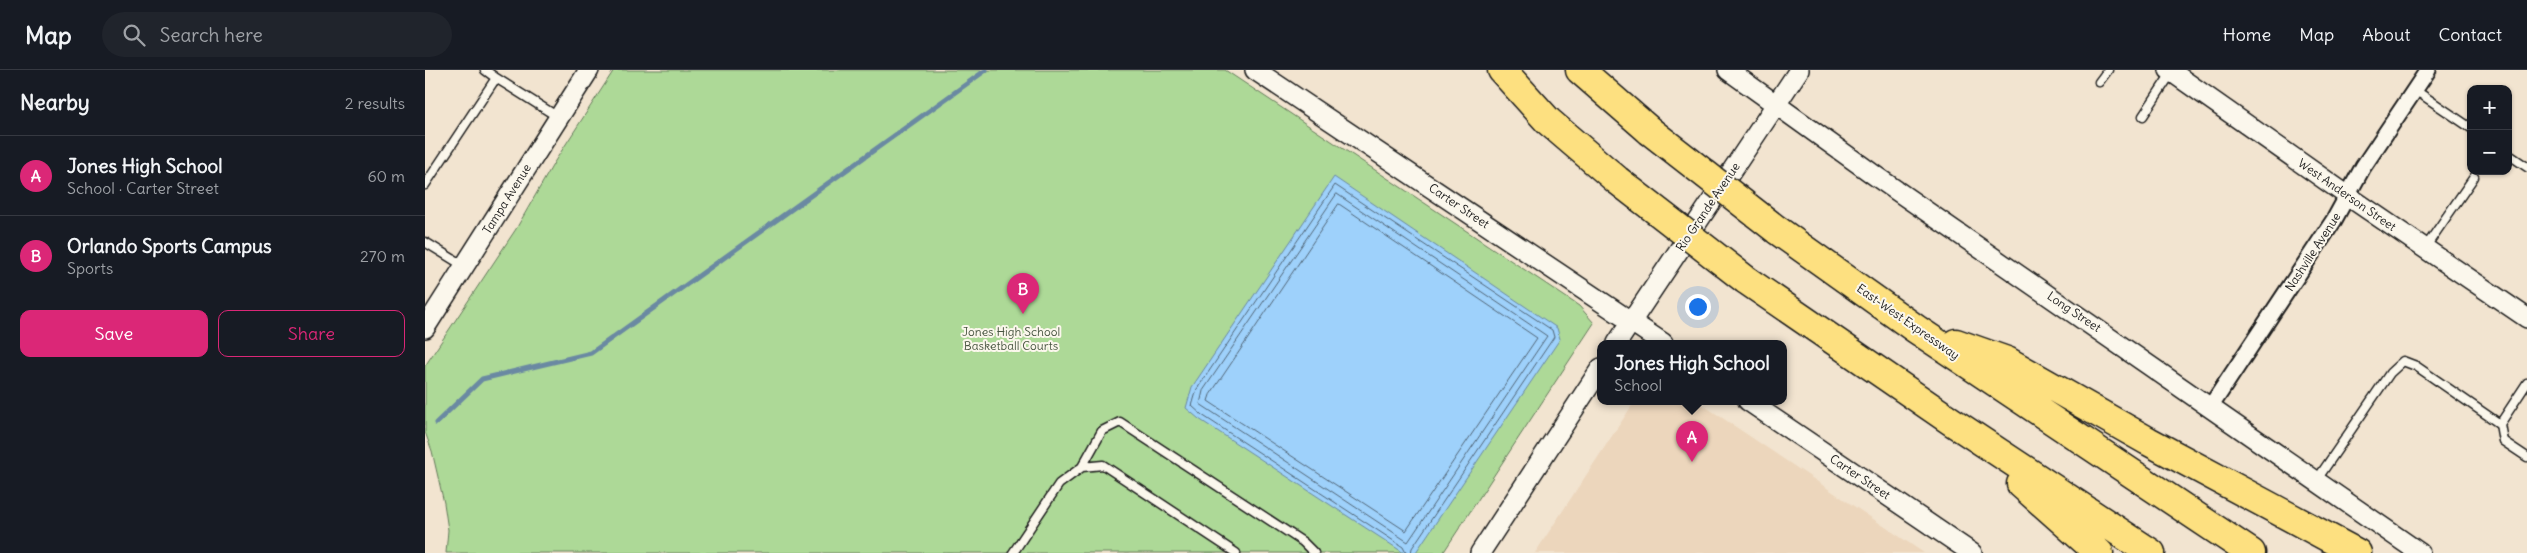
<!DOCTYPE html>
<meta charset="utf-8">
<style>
:root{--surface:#171b24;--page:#20242c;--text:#f1f3f6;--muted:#9ea1a6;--line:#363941;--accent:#db2777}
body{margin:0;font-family:Delius,sans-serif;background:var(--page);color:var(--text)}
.controls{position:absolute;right:15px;top:15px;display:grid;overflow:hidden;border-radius:10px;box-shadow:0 1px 4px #0004}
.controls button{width:45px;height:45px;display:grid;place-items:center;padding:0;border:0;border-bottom:1px solid var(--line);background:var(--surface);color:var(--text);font:25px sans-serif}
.you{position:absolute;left:1272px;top:236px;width:18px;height:18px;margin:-12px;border:4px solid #fff;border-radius:50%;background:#1a73e8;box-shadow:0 0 0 8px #1a73e833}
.badge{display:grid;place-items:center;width:32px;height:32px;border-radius:50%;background:var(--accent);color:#fff;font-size:16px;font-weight:700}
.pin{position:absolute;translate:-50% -41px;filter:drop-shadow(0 1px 2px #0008)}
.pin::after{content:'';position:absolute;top:26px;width:18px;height:15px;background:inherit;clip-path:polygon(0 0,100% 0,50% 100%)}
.popup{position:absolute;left:1172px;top:270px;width:190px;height:65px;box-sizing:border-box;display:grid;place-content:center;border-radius:10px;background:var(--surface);filter:drop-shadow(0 1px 4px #0005);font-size:16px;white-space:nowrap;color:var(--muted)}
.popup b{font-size:19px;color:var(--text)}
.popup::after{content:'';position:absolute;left:50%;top:100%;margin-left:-10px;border:10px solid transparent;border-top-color:var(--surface)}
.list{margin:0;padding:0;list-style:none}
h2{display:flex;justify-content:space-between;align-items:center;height:65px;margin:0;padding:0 20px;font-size:21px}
h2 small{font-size:16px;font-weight:400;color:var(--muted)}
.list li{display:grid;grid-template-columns:32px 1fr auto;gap:15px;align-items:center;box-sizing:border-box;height:80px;padding:0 20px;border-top:1px solid var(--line)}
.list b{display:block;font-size:19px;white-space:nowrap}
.list p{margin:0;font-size:16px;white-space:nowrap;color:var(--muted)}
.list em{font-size:16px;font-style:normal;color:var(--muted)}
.actions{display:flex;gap:10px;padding:15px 20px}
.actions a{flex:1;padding:11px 0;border:1px solid var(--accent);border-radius:10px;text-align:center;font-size:18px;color:var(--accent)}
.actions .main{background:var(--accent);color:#fff}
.icon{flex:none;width:28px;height:28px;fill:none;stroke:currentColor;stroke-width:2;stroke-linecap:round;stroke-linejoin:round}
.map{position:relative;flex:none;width:2102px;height:483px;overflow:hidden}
header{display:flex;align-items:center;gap:30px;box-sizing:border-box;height:70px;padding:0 25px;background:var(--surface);border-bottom:1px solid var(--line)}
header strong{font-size:24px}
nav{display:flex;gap:28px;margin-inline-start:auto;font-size:18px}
.search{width:350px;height:45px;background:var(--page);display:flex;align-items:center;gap:12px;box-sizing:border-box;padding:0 18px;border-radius:28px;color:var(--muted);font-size:19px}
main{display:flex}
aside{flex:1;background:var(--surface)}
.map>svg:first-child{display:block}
.built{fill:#ecd6bc}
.green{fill:#add997;stroke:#647a5a}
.water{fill:#9ed1fb;stroke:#6a89a2}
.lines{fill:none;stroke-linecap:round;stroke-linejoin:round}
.shore{stroke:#506475;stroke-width:1}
.stream{stroke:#6a89a2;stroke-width:5}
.service-casing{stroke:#1c1c1c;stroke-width:11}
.minor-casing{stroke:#1c1c1c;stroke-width:19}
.tertiary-casing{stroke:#1c1c1c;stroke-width:22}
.motorway-casing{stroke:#1c1c1c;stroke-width:31}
.service{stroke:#fbf7ec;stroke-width:8}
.minor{stroke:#fbf7ec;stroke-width:15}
.tertiary{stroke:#fbf7ec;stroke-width:19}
.motorway{stroke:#fde080;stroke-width:28}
.motorway-bridge-casing{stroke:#1c1c1c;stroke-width:31;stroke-linecap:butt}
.motorway-bridge{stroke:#fde080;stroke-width:28}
.labels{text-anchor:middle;stroke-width:4;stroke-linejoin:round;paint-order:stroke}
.street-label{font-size:12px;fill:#1c1c1c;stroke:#fbf7ec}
.park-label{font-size:12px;fill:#485541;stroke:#fbf7ec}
</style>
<header>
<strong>Map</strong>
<div class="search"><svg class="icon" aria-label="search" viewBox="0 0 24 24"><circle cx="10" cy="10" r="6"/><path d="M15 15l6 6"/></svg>Search here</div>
<nav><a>Home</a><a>Map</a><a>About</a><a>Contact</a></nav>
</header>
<main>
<aside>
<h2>Nearby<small>2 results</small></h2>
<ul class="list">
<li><span class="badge">A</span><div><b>Jones High School</b><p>School · Carter Street</p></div><em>60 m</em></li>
<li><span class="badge">B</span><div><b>Orlando Sports Campus</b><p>Sports</p></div><em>270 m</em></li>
</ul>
<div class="actions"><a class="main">Save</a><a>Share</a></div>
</aside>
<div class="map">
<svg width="2102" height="483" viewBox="0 0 2102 483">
<rect width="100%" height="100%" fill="#f2e4d0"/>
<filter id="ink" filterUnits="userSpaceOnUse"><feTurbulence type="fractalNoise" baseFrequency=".02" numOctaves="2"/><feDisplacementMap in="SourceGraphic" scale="10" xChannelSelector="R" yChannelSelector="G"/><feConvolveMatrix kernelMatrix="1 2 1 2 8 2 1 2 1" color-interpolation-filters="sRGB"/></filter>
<g filter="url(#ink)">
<!-- built -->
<path class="built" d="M1210,331h62l227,152h-389z"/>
<!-- green -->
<path class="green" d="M189,0h611l354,236 15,17 -151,230h-997l2,-23 -4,-27 -12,-52 -7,-19v-66l91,-137 39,-68z"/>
<!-- water -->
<path class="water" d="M909,107l223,151 3,11 -144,213 -12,1 -205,-134 -13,-11 6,-21z"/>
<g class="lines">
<!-- shore -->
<path class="shore" d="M912,124l210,142 -139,206 -208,-138 3,-13z
M914,134l198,134 -131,193 -198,-130 2,-6z
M981,483l-3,-6 -201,-132 -10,-9 5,-17 138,-204 217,145 2,7 -142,211 -1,5"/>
<!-- stream -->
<path class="stream" d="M11,353l46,-44 109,-26 395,-283"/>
<defs>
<path id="service" d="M60,0l11,8
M1674,12l9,-12
M1990,20l56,38
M1718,46l29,-44
M2083,84l19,13
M0,115l71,-107 62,39
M0,172l39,24
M2000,178l49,-71
M2075,354l3,17 24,16
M657,397l20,-36 18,-9 183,120 11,11
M1891,411l74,-108 13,-12 13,5 84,58 27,-41
M588,483l46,-69 23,-17 21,-2 133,88"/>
<path id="minor" d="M1786,336l123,-186 29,-53 65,-97"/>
<path id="tertiary" d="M830,0l408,273
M1303,0l149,107 543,376
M1744,0l179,126 179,122
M0,258l164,-258
M1192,273l182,-273
M1323,331l224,152
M1055,483l121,-185"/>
<path id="motorway" d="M1077,0l46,51 69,59
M1155,0l70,61
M1352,160l139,99 335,224
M1321,210l205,141 200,132
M1531,273l51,18 141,80 209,112
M1596,414l78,69"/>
</defs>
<!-- service casing -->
<use href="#service" class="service-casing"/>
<!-- minor casing -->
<use href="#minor" class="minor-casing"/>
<!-- tertiary casing -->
<use href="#tertiary" class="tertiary-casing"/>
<!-- motorway casing -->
<use href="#motorway" class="motorway-casing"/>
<!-- service -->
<use href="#service" class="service"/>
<!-- minor -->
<use href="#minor" class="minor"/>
<!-- tertiary -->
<use href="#tertiary" class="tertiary"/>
<!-- motorway -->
<use href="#motorway" class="motorway"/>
<defs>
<path id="motorway-bridge" d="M1225,61l127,99
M1192,110l129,100"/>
</defs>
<!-- motorway-bridge casing -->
<use href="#motorway-bridge" class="motorway-bridge-casing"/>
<!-- motorway-bridge -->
<use href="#motorway-bridge" class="motorway-bridge"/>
</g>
</g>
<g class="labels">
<!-- street labels -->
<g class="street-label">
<text transform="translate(1922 125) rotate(35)" y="4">West Anderson Street</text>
<text transform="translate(82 129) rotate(-58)" y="4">Tampa Avenue</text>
<text transform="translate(1034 136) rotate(34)" y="4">Carter Street</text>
<text transform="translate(1283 137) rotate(-56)" y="4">Rio Grande Avenue</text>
<text transform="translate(1888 182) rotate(-57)" y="4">Nashville Avenue</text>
<text transform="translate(1649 242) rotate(34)" y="4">Long Street</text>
<text transform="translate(1483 252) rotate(35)" y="4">East-West Expressway</text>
<text transform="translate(1435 407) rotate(34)" y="4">Carter Street</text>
</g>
<!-- park labels -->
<g class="park-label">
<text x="586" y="266">Jones High School<tspan x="586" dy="14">Basketball Courts</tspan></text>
</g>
</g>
</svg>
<div class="controls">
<button>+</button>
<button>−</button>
</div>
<div class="you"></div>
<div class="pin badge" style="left:1267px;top:392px">A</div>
<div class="popup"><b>Jones High School</b>School</div>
<div class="pin badge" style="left:598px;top:244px">B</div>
</div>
</main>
